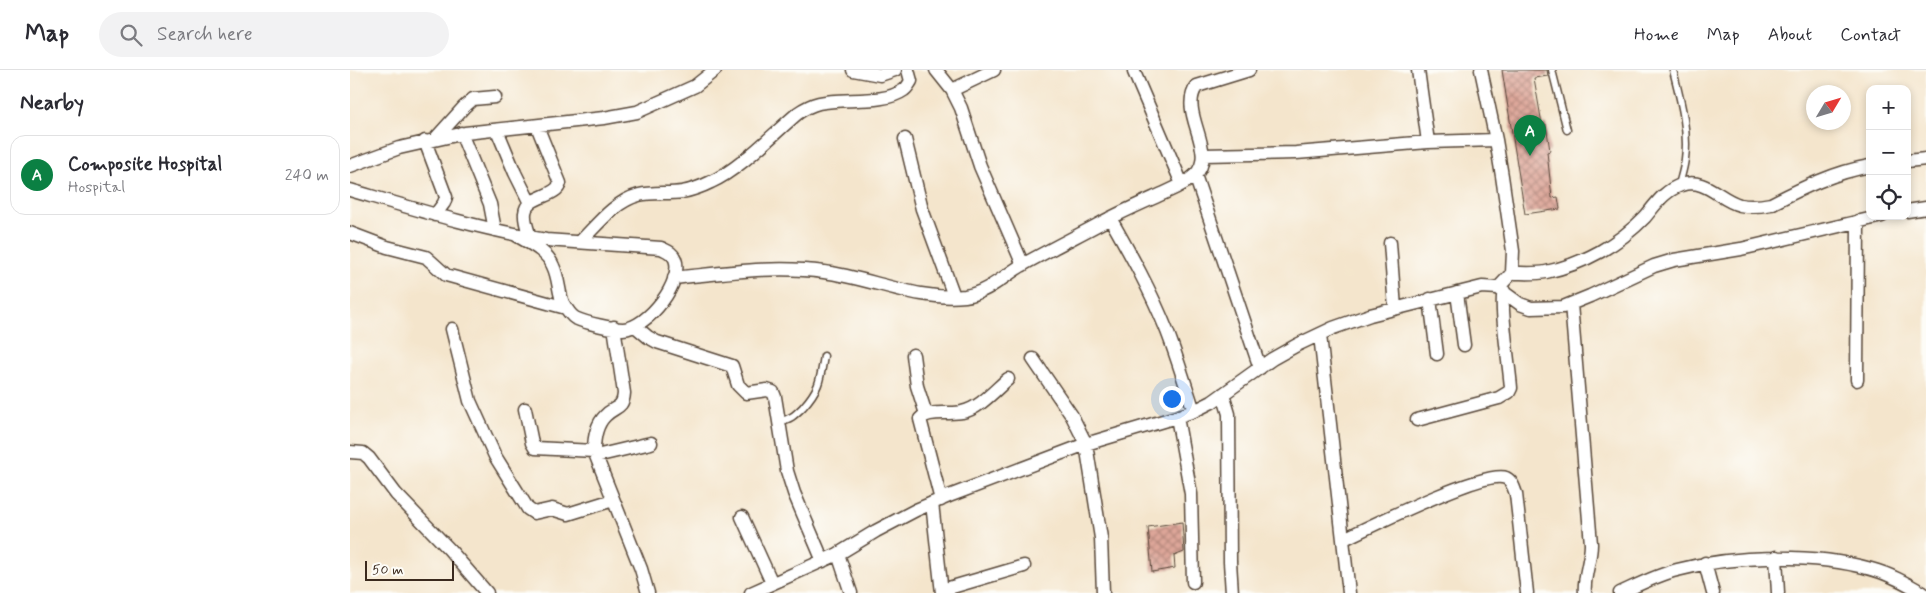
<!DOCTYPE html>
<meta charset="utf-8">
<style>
:root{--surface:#fff;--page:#f2f2f3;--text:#2b2b33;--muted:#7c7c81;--line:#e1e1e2;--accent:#0b8043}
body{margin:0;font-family:Mynerve,sans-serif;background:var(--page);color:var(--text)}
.controls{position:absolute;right:15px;top:15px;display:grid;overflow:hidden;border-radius:10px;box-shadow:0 2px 8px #0003}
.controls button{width:45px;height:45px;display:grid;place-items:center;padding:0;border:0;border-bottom:1px solid var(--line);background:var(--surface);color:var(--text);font:25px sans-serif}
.compass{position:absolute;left:1456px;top:15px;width:45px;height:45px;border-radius:50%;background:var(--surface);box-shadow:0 2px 8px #0003;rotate:52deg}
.scale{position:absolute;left:15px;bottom:12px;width:89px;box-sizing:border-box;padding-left:5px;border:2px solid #3b2a1e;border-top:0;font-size:14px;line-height:18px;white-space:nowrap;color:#3b2a1e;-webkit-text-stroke:4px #fdfcf7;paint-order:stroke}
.you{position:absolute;left:821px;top:328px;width:18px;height:18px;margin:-12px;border:4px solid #fff;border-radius:50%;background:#1a73e8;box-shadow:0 0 0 8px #1a73e833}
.badge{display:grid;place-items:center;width:32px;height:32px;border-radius:50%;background:var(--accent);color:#fff;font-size:16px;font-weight:700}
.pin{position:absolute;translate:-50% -41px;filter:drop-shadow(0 1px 2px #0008)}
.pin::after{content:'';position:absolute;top:26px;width:18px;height:15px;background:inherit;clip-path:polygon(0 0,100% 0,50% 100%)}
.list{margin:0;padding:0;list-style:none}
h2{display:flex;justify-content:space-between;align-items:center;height:65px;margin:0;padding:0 20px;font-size:21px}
h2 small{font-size:16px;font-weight:400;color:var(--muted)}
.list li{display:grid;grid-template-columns:32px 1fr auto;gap:15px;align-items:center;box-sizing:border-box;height:80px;margin:0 10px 10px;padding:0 10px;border:1px solid var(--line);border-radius:15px}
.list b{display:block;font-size:19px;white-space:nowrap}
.list p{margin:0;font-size:16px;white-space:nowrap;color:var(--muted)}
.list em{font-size:16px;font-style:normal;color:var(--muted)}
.icon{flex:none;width:28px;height:28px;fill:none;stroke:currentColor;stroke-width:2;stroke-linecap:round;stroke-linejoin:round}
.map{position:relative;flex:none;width:1576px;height:523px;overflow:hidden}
header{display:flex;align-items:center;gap:30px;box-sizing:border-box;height:70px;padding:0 25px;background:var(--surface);border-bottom:1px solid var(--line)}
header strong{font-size:24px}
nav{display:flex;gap:28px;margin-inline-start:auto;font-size:18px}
.search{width:350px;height:45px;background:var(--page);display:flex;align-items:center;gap:12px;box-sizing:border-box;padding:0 18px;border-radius:28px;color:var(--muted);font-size:19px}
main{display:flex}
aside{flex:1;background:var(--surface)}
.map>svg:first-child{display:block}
.building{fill:url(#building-cross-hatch)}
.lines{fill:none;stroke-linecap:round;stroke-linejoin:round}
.lane-casing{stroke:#574638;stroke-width:9}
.street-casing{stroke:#574638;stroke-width:15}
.lane{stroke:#fff;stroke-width:6}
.street{stroke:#fff;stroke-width:12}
</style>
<header>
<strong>Map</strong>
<div class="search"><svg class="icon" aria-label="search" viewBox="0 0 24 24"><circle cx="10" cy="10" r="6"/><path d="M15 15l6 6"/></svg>Search here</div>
<nav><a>Home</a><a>Map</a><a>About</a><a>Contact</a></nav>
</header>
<main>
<aside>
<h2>Nearby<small></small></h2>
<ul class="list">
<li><span class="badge">A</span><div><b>Composite Hospital</b><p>Hospital</p></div><em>240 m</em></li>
</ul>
</aside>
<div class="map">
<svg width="1576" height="523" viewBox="0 0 1576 523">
<defs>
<pattern id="building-cross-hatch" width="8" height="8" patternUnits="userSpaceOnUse" patternTransform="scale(1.25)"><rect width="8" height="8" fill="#dda699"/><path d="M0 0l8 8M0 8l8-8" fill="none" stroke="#b4877c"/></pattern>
</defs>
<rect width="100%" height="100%" fill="#fdfcf7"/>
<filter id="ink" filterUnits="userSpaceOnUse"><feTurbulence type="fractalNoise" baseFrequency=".02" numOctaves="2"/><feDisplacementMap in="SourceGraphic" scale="10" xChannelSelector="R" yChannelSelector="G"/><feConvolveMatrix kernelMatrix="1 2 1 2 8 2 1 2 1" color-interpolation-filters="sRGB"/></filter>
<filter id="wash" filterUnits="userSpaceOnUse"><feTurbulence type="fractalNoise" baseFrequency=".0096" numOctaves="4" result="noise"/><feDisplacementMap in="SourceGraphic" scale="20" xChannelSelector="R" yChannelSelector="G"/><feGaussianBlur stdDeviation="1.12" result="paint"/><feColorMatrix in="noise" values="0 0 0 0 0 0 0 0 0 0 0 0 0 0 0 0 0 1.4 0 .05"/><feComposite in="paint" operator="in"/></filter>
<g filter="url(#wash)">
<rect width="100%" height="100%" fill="#f4e5cc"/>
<g id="blocks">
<!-- building -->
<path class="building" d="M1152,0h45l1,6 -14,2 8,46h4l4,27 -3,1 5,46 6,-1 2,12 -35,5z
M832,452l2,30 -10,4 1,12 -23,4 -4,-45z"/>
</g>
</g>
<g filter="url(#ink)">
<use href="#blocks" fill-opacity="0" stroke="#574638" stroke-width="1"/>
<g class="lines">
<defs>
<path id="lane" d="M1202,0l15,60
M1323,0c7,28 16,60 12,89 -1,9 -4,18 -6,26
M429,351c11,-1 16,-6 24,-14 17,-19 17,-27 21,-51"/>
<path id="street" d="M503,0l27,5 15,-5
M586,0l16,20 9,18 19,58 43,99
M1068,0l10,72
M1131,0l15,70 6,36 11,75 -1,22 -14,15
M784,2l48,112
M602,20l42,-20
M147,60l18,43 15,30
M111,63l29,71 5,26
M86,68l28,-31 9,-8 22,-2
M555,69l17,70 32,87
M75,71l21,56 -2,6 -9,12
M853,85l93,-2 132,-11 68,-2
M1557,91l19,-2
M0,96l49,-18 66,-15 139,-15 33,-6 58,-26 20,-16
M845,105l65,193
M0,120c65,19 129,39 196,50l115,8c6,3 11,4 14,11 9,22 -27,69 -52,70 -11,0 -37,-6 -48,-11 -5,-3 -9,-10 -12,-15 -5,-12 -4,-25 -10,-37 -6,-15 -24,-23 -37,-31
M1557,141l19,-3
M760,148c21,37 41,73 57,113 10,26 18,53 27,80
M0,163l37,14 39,10 20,18 120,33
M180,167c-2,-7 -6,-16 -5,-24 1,-18 32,-15 35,-30l-23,-57
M230,172c17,-17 35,-41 59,-47 14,-3 29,-1 43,-3 10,-2 19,-5 29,-10 29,-13 62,-48 87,-69 7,-5 13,-8 21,-10 24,-6 64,2 85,-13 3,-2 5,-6 7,-9l-3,-11
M1040,173l5,65
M1162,203c11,0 24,1 34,-1 38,-8 73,-28 99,-55 11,-13 19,-26 36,-32 25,-8 38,15 59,20 10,2 21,1 31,-1 31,-16 64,-32 99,-38
M324,208c50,-5 100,-13 150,-6 47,6 93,29 141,24 22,-3 40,-21 59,-32 25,-14 51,-27 77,-41 20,-11 41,-20 61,-29 11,-5 24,-10 33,-19 24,-23 -18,-64 2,-89l52,-16
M1107,223l7,52
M1080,229l7,55
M1221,234l20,240c0,17 -8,33 -6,49
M285,256l13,11 9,5 75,24 6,19 8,8 21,-3 6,2 2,5 12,74 7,22 29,68
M264,257l10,66c-1,17 -10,13 -19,23 -9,9 -11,22 -11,35l47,118 7,24
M102,259l18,72 25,55 33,53 6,4 18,-4 16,5 45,-14
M970,265l29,258
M563,285l4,31 9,28
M683,289l39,57 14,28 15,94 2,55
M1507,310l1,-159
M873,324l6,20 1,148 2,31
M175,339l7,34 3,5 59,3
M827,347l14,77 2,88
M1067,350l82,-22 10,-6 2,-4c-1,-17 -12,-86 -7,-97
M0,382l13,1 6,5 27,36 53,55 38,44
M246,386l55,-13
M591,430l-21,-81c8,-10 30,-4 42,-7 17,-3 33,-22 46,-33
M582,433l10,90
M392,447l30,66
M994,469c25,-12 142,-70 162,-61 6,3 8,10 10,16l11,99
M488,484l13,39
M1426,487l2,36
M1355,493l8,30
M592,520l82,-24
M401,523l87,-39 38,-23 40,-21 33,-14 137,-52 87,-26 21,-7 18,-9 60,-43 25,-14 36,-17 37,-13 112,-28 16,1 22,16 11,4 32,-1 27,-11 64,-30 20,-6 67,-11 141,-33
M1270,523c18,-8 37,-18 57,-23 57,-15 136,-17 194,-1 19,5 35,14 52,24"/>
</defs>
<!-- lane casing -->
<use href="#lane" class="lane-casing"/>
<!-- street casing -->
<use href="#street" class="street-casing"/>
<!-- lane -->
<use href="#lane" class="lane"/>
<!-- street -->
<use href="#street" class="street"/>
</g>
</g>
</svg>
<div class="controls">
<button>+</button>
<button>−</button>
<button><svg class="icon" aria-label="locate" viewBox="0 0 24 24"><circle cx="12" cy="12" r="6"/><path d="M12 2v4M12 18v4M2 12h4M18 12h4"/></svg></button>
</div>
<svg class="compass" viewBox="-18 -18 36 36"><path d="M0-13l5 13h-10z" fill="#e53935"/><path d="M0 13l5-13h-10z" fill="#7c7c81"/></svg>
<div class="scale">50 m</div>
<div class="you"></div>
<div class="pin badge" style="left:1180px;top:86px">A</div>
</div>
</main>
